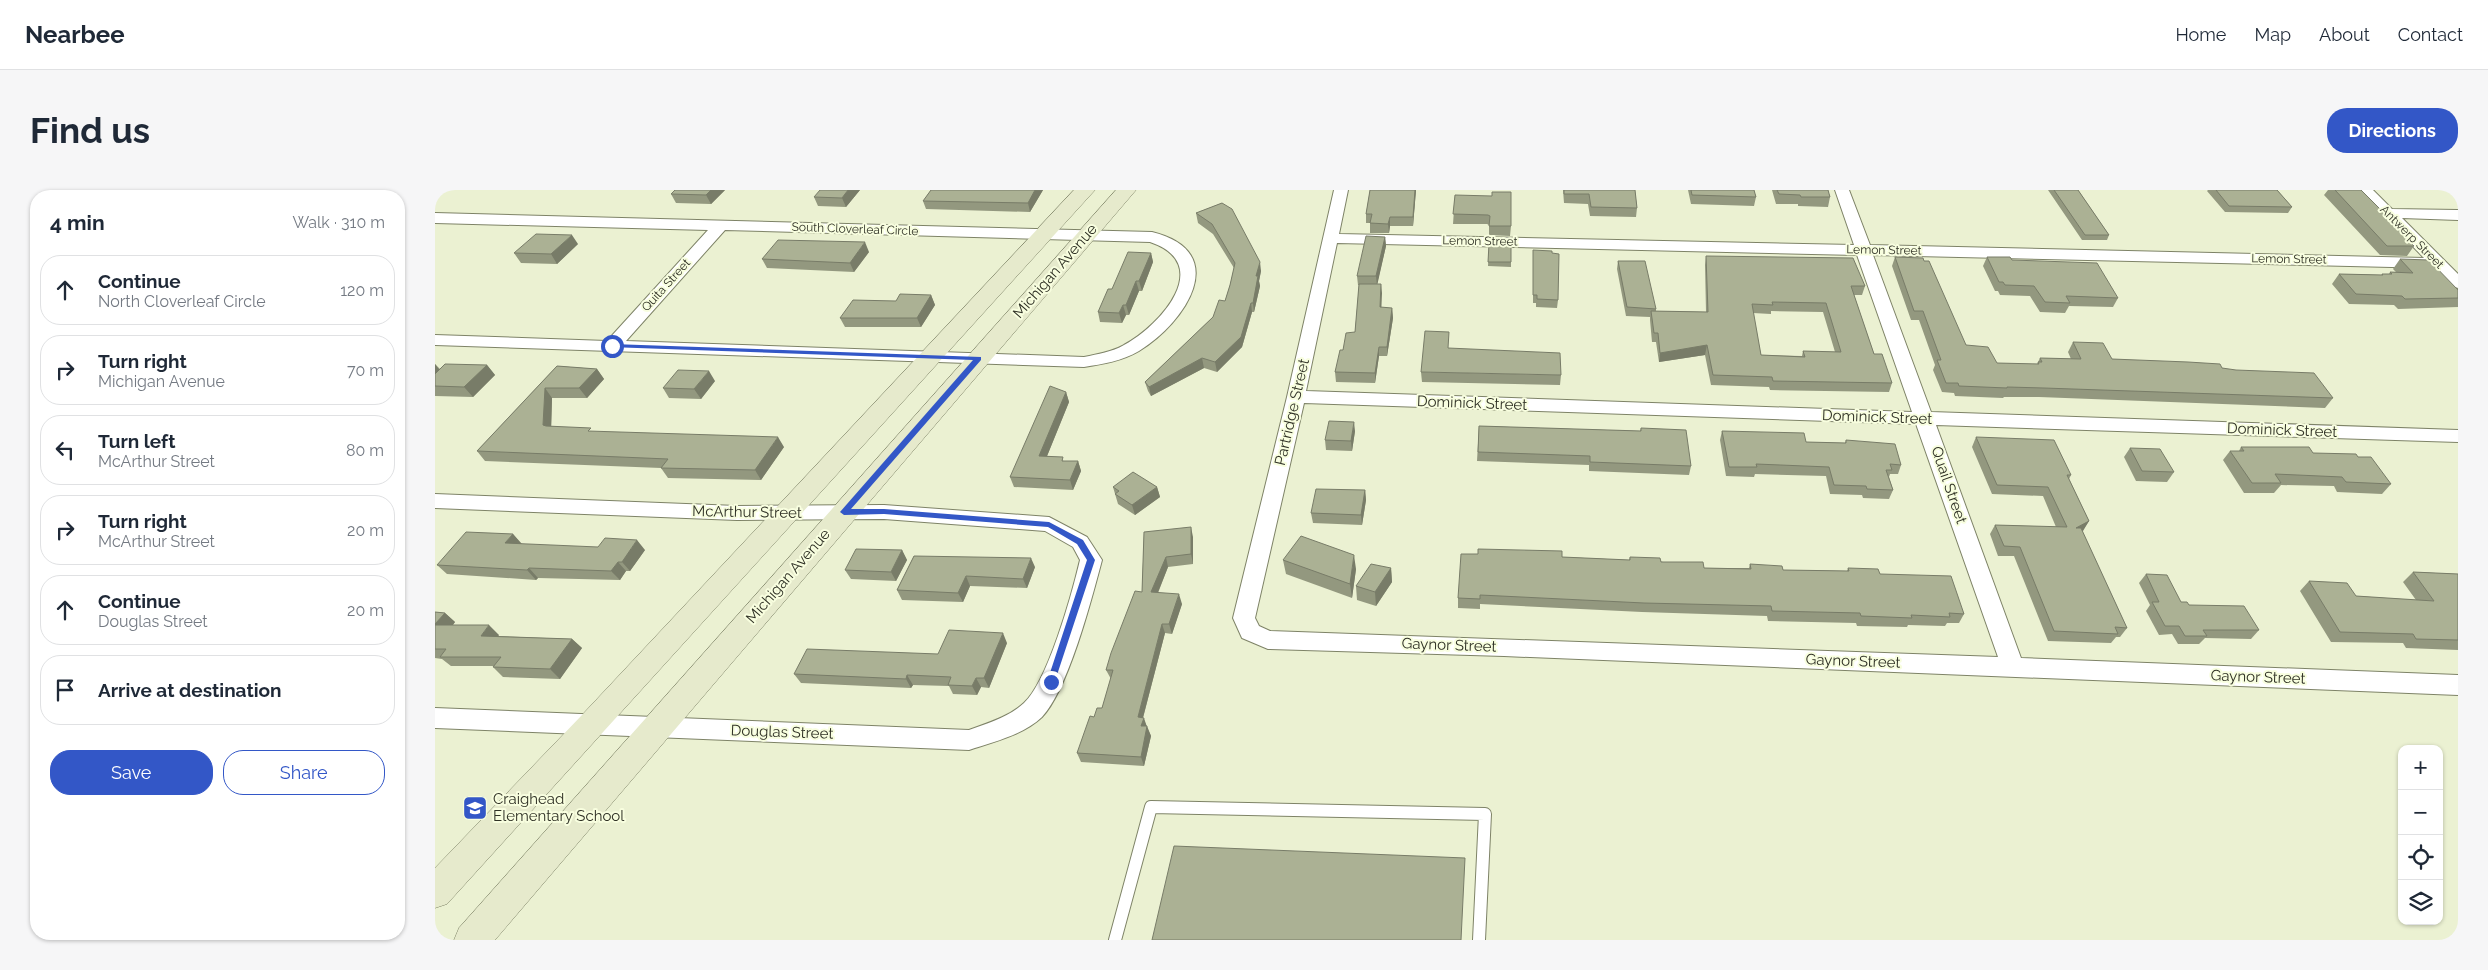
<!DOCTYPE html>
<meta charset="utf-8">
<style>
:root{--surface:#fff;--page:#f6f6f7;--text:#1f2937;--muted:#747a83;--line:#e0e1e3;--accent:#3357c7}
body{margin:0;font-family:Raleway,sans-serif;background:var(--page);color:var(--text)}
.controls{position:absolute;right:15px;bottom:15px;display:grid;overflow:hidden;border-radius:10px;box-shadow:0 1px 4px #0004}
.controls button{width:45px;height:45px;display:grid;place-items:center;padding:0;border:0;border-bottom:1px solid var(--line);background:var(--surface);color:var(--text);font:25px sans-serif}
.stop{position:absolute;width:15px;height:15px;margin:-11px;border:4px solid #3357c7;border-radius:50%;background:#fff}
.stop.end{background:#3357c7;border-color:#fff;box-shadow:0 1px 5px #0008}
.list{margin:0;padding:0;list-style:none}
h2{display:flex;justify-content:space-between;align-items:center;height:65px;margin:0;padding:0 20px;font-size:21px}
h2 small{font-size:16px;font-weight:400;color:var(--muted)}
.list li{display:grid;grid-template-columns:32px 1fr auto;gap:15px;align-items:center;box-sizing:border-box;height:70px;margin:0 10px 10px;padding:0 10px;border:1px solid var(--line);border-radius:20px}
.list b{display:block;font-size:19px;white-space:nowrap}
.list p{margin:0;font-size:16px;white-space:nowrap;color:var(--muted)}
.list em{font-size:16px;font-style:normal;color:var(--muted)}
.actions{display:flex;gap:10px;padding:15px 20px}
.actions a{flex:1;padding:11px 0;border:1px solid var(--accent);border-radius:20px;text-align:center;font-size:18px;color:var(--accent)}
.actions .main{background:var(--accent);color:#fff}
.icon{flex:none;width:28px;height:28px;fill:none;stroke:currentColor;stroke-width:2;stroke-linecap:round;stroke-linejoin:round}
.map{position:relative;flex:none;width:2023px;height:750px;overflow:hidden;border-radius:20px}
header{display:flex;align-items:center;gap:30px;box-sizing:border-box;height:70px;padding:0 25px;background:var(--surface);border-bottom:1px solid var(--line)}
header strong{font-size:24px}
nav{display:flex;gap:28px;margin-inline-start:auto;font-size:18px}
.intro{display:flex;align-items:center;justify-content:space-between;box-sizing:border-box;height:120px;padding:0 30px}
h1{margin:0;font-size:35px}
.button{padding:12px 22px;border-radius:20px;background:var(--accent);color:#fff;font-size:18px;font-weight:700}
main{display:flex;gap:30px;padding:0 30px}
aside{flex:1;background:var(--surface);border-radius:20px;box-shadow:0 1px 4px #0004}
.map>svg:first-child{display:block}
.lines{fill:none;stroke-linecap:round;stroke-linejoin:round}
.lane-casing{stroke:#7e8367;stroke-width:14}
.street-casing{stroke:#7e8367;stroke-width:2}
.secondary-casing{stroke:#7e8367;stroke-width:1}
.lane{stroke:#fff;stroke-width:12}
.street{fill:#fff;fill-rule:evenodd}
.secondary{fill:#e6eacc;fill-rule:evenodd}
.wall{fill:#93987f;fill-rule:evenodd}
.shaded-wall{fill:#787c68}
.building{fill:#abb194;stroke:#787c68;fill-rule:evenodd}
.route{fill:#3357c7}
.labels{text-anchor:middle;stroke-width:4;stroke-linejoin:round;paint-order:stroke}
.far-street-label{font-size:12px;fill:#2f3125;stroke:#f8fedf}
.street-label{font-size:15px;fill:#2f3125;stroke:#f8fedf}
.poi-label{font-size:15px;fill:#2f3125;stroke:#f8fedf;text-anchor:start}
</style>
<header>
<strong>Nearbee</strong>
<nav><a>Home</a><a>Map</a><a>About</a><a>Contact</a></nav>
</header>
<div class="intro"><h1>Find us</h1><a class="button">Directions</a></div>
<main>
<aside>
<h2>4 min<small>Walk · 310 m</small></h2>
<ul class="list">
<li><svg class="icon" aria-label="ahead" viewBox="0 0 24 24"><path d="M12 20V5M6 11l6-6 6 6"/></svg><div><b>Continue</b><p>North Cloverleaf Circle</p></div><em>120 m</em></li>
<li><svg class="icon" aria-label="right" viewBox="0 0 24 24"><path d="M7 20v-9h11M14 6l5 5-5 5"/></svg><div><b>Turn right</b><p>Michigan Avenue</p></div><em>70 m</em></li>
<li><svg class="icon" aria-label="left" viewBox="0 0 24 24"><path d="M17 20v-9H6M10 6l-5 5 5 5"/></svg><div><b>Turn left</b><p>McArthur Street</p></div><em>80 m</em></li>
<li><svg class="icon" aria-label="right" viewBox="0 0 24 24"><path d="M7 20v-9h11M14 6l5 5-5 5"/></svg><div><b>Turn right</b><p>McArthur Street</p></div><em>20 m</em></li>
<li><svg class="icon" aria-label="ahead" viewBox="0 0 24 24"><path d="M12 20V5M6 11l6-6 6 6"/></svg><div><b>Continue</b><p>Douglas Street</p></div><em>20 m</em></li>
<li><svg class="icon" aria-label="arrive" viewBox="0 0 24 24"><path d="M6 21V4h12l-3 4 3 4H6"/></svg><div><b>Arrive at destination</b></div></li>
</ul>
<div class="actions"><a class="main">Save</a><a>Share</a></div>
</aside>
<div class="map">
<svg width="2023" height="750" viewBox="0 0 2023 750">
<rect width="100%" height="100%" fill="#ebf1d2"/>
<g class="lines">
<defs>
<path id="lane" d="M680,750l36,-133 334,7 -6,126"/>
<path id="street" d="M899,0h14l-9,44 515,11 -19,-55h14l21,55 554,13 -66,-68h15l19,19 66,1v10l-56,-2 56,56v14l-6,-2 -18,-18 -561,-13 58,157 527,18v12l-522,-17 85,233 437,17v20l-954,-39 -236,-7 -26,-11 -9,-20 54,-221zM902,53l520,12 55,157 -606,-21zM869,213l612,21 82,233 -728,-26 -11,-5 -4,-8z
M0,23l717,19c81,20 33,91 -13,119 -17,10 -36,13 -55,16l-649,-22v-10l172,6 101,-111 -273,-7zM290,40l425,12c65,22 11,83 -26,103 -12,7 -26,9 -40,12l-458,-16z
M0,304l302,12 147,-1 165,12 38,20 15,23c-10,38 -34,130 -60,157 -19,18 -49,25 -73,33l-534,-22v-20l534,22c19,-7 40,-13 55,-27 24,-22 48,-109 56,-143l-7,-13 -28,-16 -161,-12 -147,1 -302,-12z"/>
<path id="secondary" d="M639,0h21l-648,714 -12,4v-40l147,-153z
M681,0h20l-641,750h-41l5,-12z"/>
</defs>
<!-- lane casing -->
<use href="#lane" class="lane-casing"/>
<!-- street casing -->
<use href="#street" class="street-casing"/>
<!-- secondary casing -->
<use href="#secondary" class="secondary-casing"/>
<!-- lane -->
<use href="#lane" class="lane"/>
<!-- street -->
<use href="#street" class="street"/>
<!-- secondary -->
<use href="#secondary" class="secondary"/>
</g>
<!-- wall -->
<path class="wall" d="M240,0h50l-14,14 -35,-1 -5,-9z
M425,0l-14,17 -28,-1 -4,-9z
M496,0h112l-13,22 -104,-3 -3,-8z
M935,0h46l-3,36h-23l-1,7h-19v-10h-4v-9z
M1128,0h72l2,18 -1,9 -46,-1 -2,-12 -24,-1z
M1253,0h66l2,7 -2,9 -63,-2z
M1337,0h56l2,7 -2,10 -30,-1v-2h-22z
M1613,0h30l31,45 -2,5h-25z
M1773,0h69l15,17 -4,6 -63,-1 -18,-21z
M1893,0h33l50,50 -2,2 5,4 -7,10 -27,-1 -56,-60z
M1020,5l56,31 -1,10 -21,-1v-10l-2,-1h-34z
M787,13l39,68 -2,10 1,5 -6,26h-2l-10,35 -25,25 -13,-4 -53,28 -3,-5 -3,-9 68,-65 12,-16 5,-16 4,-17 -21,-34 -15,-11 -2,-10z
M950,47l1,9 -9,38h4v24h11l1,10 -6,38h-8l-4,27 -39,-1 -1,-10 8,-22 12,-18 4,-47h-1l-1,-9z
M143,54l-21,20 -36,-1 -7,-10z
M1054,54h22v23l-23,-1z
M1098,60l25,50 -1,8 -21,-1v-4h-3z
M434,62l-15,20 -87,-4 -5,-9z
M716,63l2,9 -11,29h-3l-10,24h-3l-4,8 -22,-1 -2,-10 14,-23z
M1271,66l159,30 -3,9h-8l20,59 18,29 -3,9 -119,-2 -1,-3 -58,-2 -6,-30 -46,7 -3,-20h-4l-2,-22v-3l-24,-1 -9,-47 1,-8 38,48v2l50,1 -1,-47zM1336,121l52,1 12,40 -32,-1 -1,5 -41,-1 -8,-42 18,1z
M1460,67l71,88 31,18 40,1 3,-6 31,1 -3,-7 5,-10 39,17 110,9 111,30 -8,10 -286,-11h-35l-1,1 -48,-2 -1,-3 -12,-1 -9,-22 2,-5 -16,-45h-8l-19,-54z
M1552,67l25,3 106,38 -5,9 -44,-1 -4,7 -25,-1 -10,-16 -30,-1 -2,-4h-3l-12,-25z
M1965,69l58,31v17l-60,2 -4,-4 -45,-1 -17,-20 7,-10 42,1 1,-1h7l1,-2h6l-3,-3z
M496,105l4,10 -14,22h-76l-5,-9 56,-17z
M0,174l5,5 47,-4 8,10 -22,22 -38,-1z
M122,176l40,3 7,10 -17,19h-35l-1,28 43,6 190,15 -23,33 -93,-2 -7,-10 -176,-7 -8,-10z
M986,182l140,3 -1,10 -138,-3z
M280,191l-14,18 -32,-1 -6,-10z
M631,202l3,10 -22,54 17,5h14l3,10 -8,19 -59,-3 -4,-10z
M1044,236l161,5 1,-3 50,38 -2,9 -100,-4v-6l-112,-4z
M920,241l-3,20 -26,-1 -1,-10z
M1287,241l84,11 39,1 1,-3 55,25 -3,9h-8l-1,3 4,13 -4,9 -26,-1 -1,-3 -32,-1 -4,-18 -71,-2 -1,3 -28,-1 -6,-36z
M1541,247l95,38 -2,4 20,42 -7,10 45,97 -7,9h-4l-5,6 -63,-2 -34,-85h-16l-8,-22 5,-9 61,2 -13,-31 -51,-2 -20,-47z
M1806,257l117,10 33,27 -9,10 -45,-2 -3,-6 -53,-1 -7,8h-30l-21,-33 7,-9h9z
M1695,258l44,24 -7,10 -31,-1 -12,-24z
M678,297h44l3,10 -25,18 -17,-11z
M930,300l1,10 -4,25 -49,-2 -2,-10z
M709,342l49,5v27l-25,3 -10,26 24,11 -10,30 -7,-1 -22,85 8,18 -7,30 -63,-4 -4,-9 17,-36 8,-9 9,-29 -5,-9 36,-78z
M78,344l8,10 124,6 -15,21h-4l-6,9 -82,-2 -2,2 -89,-6 -10,-9z
M1043,359l84,8 67,3 1,-3 74,11h45l1,-4 33,6 64,1 1,-3 32,6 84,40 -5,9h-12l-2,3 -37,-1 -1,2 -50,-1 -1,-3 -88,-2 -1,-5 -125,-4 -162,-8v5l-22,-1v-10l20,-44z
M467,360l5,10 -11,21 -45,-2 -6,-9z
M479,366l121,11 -8,21 -57,-2 -7,16 -61,-2 -5,-10z
M848,370l73,9 -4,29 -66,-24z
M956,378l1,14 -16,24 -19,-6 -1,-14z
M1978,382l45,2v76l-52,-2 -3,-5 -72,-1 -31,-51 9,-10 47,15 60,4 -13,-18z
M1711,384l35,28 78,28 -8,9 -46,-1 -6,6h-21l-6,-10 -13,1 -13,-24 4,-6 -11,-22z
M0,422l10,1 10,9 -2,3 46,10 -1,1 74,3 10,9 -22,31 -57,-2 -10,-10 1,-1h-43l-9,-7 -7,-1z
M572,453l-18,45 -8,-1 -4,8 -24,-1 -4,-8 -36,-1 -2,3 -110,-5 -7,-9 144,-20z"/>
<!-- shaded-wall -->
<path class="shaded-wall" d="M276,0h14l-14,14 -5,-9z
M413,0h12l-14,17 -4,-9z
M600,0h8l-13,22 -2,-9z
M980,0h1l-3,36v-9z
M955,27v9l-1,7 -1,-9z
M137,45l6,9 -21,20 -6,-10z
M950,47l1,9 -9,40 -1,-10z
M430,52l4,10 -15,20 -4,-9z
M716,63l2,9 -11,29 -3,-10z
M825,72l1,9 -2,10 1,5 -6,26 -1,-9 3,-27z
M701,91l3,10 -10,24 -3,-10z
M946,94l1,9 -1,24 -1,-10z
M496,105l4,10 -14,22 -4,-9z
M816,113l1,9 -10,35 -25,25 -2,-10z
M688,115l3,10 -4,8 -3,-10z
M957,118l1,10 -6,38v-9z
M1272,155l-2,10 -46,7 1,-9z
M944,157v9l-4,27v-10z
M767,168l2,10 -53,28 -2,-9z
M0,174l6,8 -6,6z
M52,175l8,10 -22,22 -9,-10z
M162,179l7,10 -17,19 -8,-10z
M274,181l6,10 -14,18 -7,-10z
M110,198l7,10 -1,37 -8,-10z
M631,202l3,10 -26,64 -4,-10z
M919,232l1,9 -3,20 -1,-10z
M343,247l6,10 -23,33 -6,-10z
M643,271l3,10 -8,19 -3,-10z
M722,297l3,10 -25,18 -3,-10z
M930,300l1,10 -4,25 -1,-10z
M1654,331l-6,10 -13,6 6,-9z
M756,337l2,10v27l-2,-10z
M78,344l9,10 -17,-1z
M202,350l8,10 -15,21 -8,-9z
M467,360l5,10 -11,21 -5,-9z
M919,365l2,14 -4,29 -2,-14z
M731,367l2,10 -14,35 -3,-10z
M596,368l4,9 -8,21 -4,-9z
M183,372l8,9 -6,9 -9,-9z
M94,378l9,10 -2,2 -9,-10z
M956,378l1,14 -16,24 -1,-14z
M531,386l4,10 -7,16 -5,-9z
M744,404l3,10 -10,30 -3,-10z
M10,423l10,9 -10,13 -10,-9v-2z
M727,434l3,9 -24,92 3,-7 3,9 -3,8 -6,-18z
M54,435l10,10 -8,10 -10,-9z
M568,443l4,10 -18,45 -5,-10z
M137,449l10,9 -22,31 -10,-10z
M472,485l6,10 -2,3 -5,-9z
M541,488l5,9 -4,8 -5,-9z
M712,536l4,10 -7,30 -3,-9z"/>
<!-- building -->
<path class="building" d="M240,0h36l-5,5 -35,-1z
M385,0h28l-6,8 -28,-1z
M496,0h104l-7,13 -105,-2z
M935,0h45l-2,27h-23l-2,7 -18,-1 2,-9h-6z
M1129,0h71l2,18 -46,-1 -2,-13h-25z
M1256,0h63l2,7 -64,-2z
M1342,0h51l2,7h-29l-1,-2 -21,-1z
M1619,0h24l31,45h-24z
M1781,0h61l15,17 -63,-1z
M1900,0h26l50,50h-3l6,6h-27z
M1057,2h19v34h-22l1,-10 -2,-1 -35,-1 2,-19 37,1z
M787,13l10,6 28,53 -4,14h2l-5,27h-2l-10,34 -26,25 -13,-4 -53,29 -4,-5 68,-65 6,-17 6,1 5,-16 5,-22 -23,-39 -16,-11z
M101,44l36,1 -21,19 -37,-1z
M931,46l19,1 -9,39h-19z
M343,50l87,2 -15,21 -88,-4z
M1054,54h22v18h-23z
M1098,60l19,1v2l7,1 -1,46 -21,-1v-4h-4z
M693,62l23,1 -12,28h-3l-10,24h-3l-4,8 -21,-1 10,-23h4z
M1271,66l147,2 12,28h-14l23,68h8l10,29 -119,-2 -1,-4 -59,-2 -6,-30 -47,8 -2,-20h-4l-3,-22 57,1zM1337,112l54,1 15,49 -38,-1 2,6 -44,-2 -9,-51 21,1z
M1460,67l28,1 1,3h5l37,84 22,2 9,16 42,1 -1,-2h4l-2,-4 41,1 -8,-17 30,1 9,16 76,3 32,2 2,4 14,2 78,3 19,25 -289,-10 -37,-1v1l-48,-2 -1,-3h-12l-9,-23h4l-18,-49h-9z
M1552,67h23l2,3 85,3 21,35 -52,-2 4,7 -25,-1 -11,-16 -29,-1 -2,-3h-4z
M1965,69l29,1 29,30v8l-53,1 -3,-3 -46,-2 -17,-20 44,1 -1,-1h10l-2,-2 23,1z
M1183,71h27l11,48 -29,-2z
M924,94h22l-1,23 12,1 -5,39h-8l-4,26 -40,-1 5,-22h3l3,-17 9,-1z
M465,104l31,1 -14,23h-77l13,-18 43,1z
M990,141l24,1 -1,16 112,5 1,22 -140,-3z
M10,174l42,1 -23,22 -29,-1v-12z
M122,176l40,3 -18,19h-34l-2,37 3,1 45,2 -3,3 190,6 -23,33 -94,-2 7,-9 -191,-8z
M243,180l31,1 -15,18 -31,-1z
M615,196l16,6 -27,64 24,1 -1,4h16l-8,19 -60,-3z
M894,231l25,1 -3,19 -26,-1z
M1044,236l162,5v-3l45,2 5,36 -101,-4v-6l-112,-4z
M1287,241l82,2 2,9 40,1v-3l49,4 6,21 -11,-1 2,6h-6l7,20 -26,-1 -1,-3 -32,-1 -5,-18 -73,-3 1,3h-28z
M1541,247l78,3 17,35h-4l22,46 -13,7h5l46,100 -12,-1 3,7 -64,-3 -34,-84 -16,-1 -9,-21 72,2 -19,-40 -51,-2z
M1806,257h68l4,6 43,1 2,3h13l20,27 -45,-2 -4,-5 -67,-3 6,9h-29l-22,-32h14z
M1695,258l30,1 14,23 -32,-1z
M698,282l24,15 -25,18 -17,-11 4,-3 -6,-4z
M881,299l49,1 -4,25 -50,-2z
M756,337v27l-25,3 -15,35 28,2 -10,30h-7l-24,93 6,1 -3,8h6l-6,31 -64,-4 13,-37 4,1 3,-9h5l11,-38h-7l5,-17 24,-62 7,1 2,-60z
M31,342l47,2 -8,9 93,4 7,-9 32,2 -15,22h-4l-7,9 -82,-3 -2,2 -90,-5z
M866,346l53,19 -4,29 -67,-24z
M421,359l46,1 -11,22 -46,-2z
M1043,359l84,2v6l68,3v-3l30,1 1,4h42l1,6 47,1 -1,-5 32,2 1,4 66,1 -1,-3 30,1 2,5 71,2 13,38 -15,-1 1,4 -39,-2 1,3 -51,-2 -1,-3 -88,-2 -1,-5 -127,-3 -164,-8v4l-22,-1 3,-44h17z
M479,366l117,2 -8,21 -57,-3 -8,17 -61,-3z
M936,374l20,4 -16,24 -19,-6z
M1978,382l45,2v66l-42,-1 -3,-5 -73,-2 -31,-51 38,2 9,13 78,5z
M1711,384l21,1 14,27h6l2,3 55,1 15,24h-56l4,6h-22l-6,-10h-14l-13,-24h7z
M0,422l10,1 -10,11z
M0,435h54l-8,11 91,3 -22,30 -57,-2 8,-10h-61l6,-8h-11z
M514,440l54,3 -19,45h-8l-4,8 -24,-1 3,-8 -44,-2 -1,4 -112,-5 13,-25 131,5z
M739,656l291,12 -4,82h-309z"/>
<!-- route -->
<path class="route" d="M177,154l369,13v3l-130,149h33l165,13 34,18 12,20 -41,124 -3,1 -4,-3 40,-122 -10,-16 -29,-17 -164,-13 -40,1 -4,-3 133,-152 -364,-13z"/>
<!-- icons -->
<defs>
<symbol id="school-square" viewBox="-11 -11 22 22"><rect x="-9" y="-9" width="18" height="18" rx="4" fill="#3357c7" stroke="#f8fedf"/><path d="M0-5L7-2L0 1L-7-2ZM-4 1L0 2.5L4 1V4Q0 6-4 4Z" fill="#fff"/></symbol>
</defs>
<g fill-rule="evenodd">
<use href="#school-square" x="26" y="604" width="28" height="28"/>
</g>
<g class="labels">
<!-- far-street labels -->
<g class="far-street-label">
<text transform="translate(420 39) rotate(2)" y="4">South Cloverleaf Circle</text>
<text transform="translate(1977 47) rotate(45)" y="4">Antwerp Street</text>
<text transform="translate(1045 51) rotate(1)" y="4">Lemon Street</text>
<text transform="translate(1449 60) rotate(1)" y="4">Lemon Street</text>
<text transform="translate(1854 69) rotate(1)" y="4">Lemon Street</text>
<text transform="translate(231 95) rotate(-48)" y="4">Quita Street</text>
</g>
<!-- street labels -->
<g class="street-label">
<text transform="translate(620 81) rotate(-49)" y="5">Michigan Avenue</text>
<text transform="translate(1037 213) rotate(2)" y="5">Dominick Street</text>
<text transform="translate(857 222) rotate(-77)" y="5">Partridge Street</text>
<text transform="translate(1442 227) rotate(2)" y="5">Dominick Street</text>
<text transform="translate(1847 240) rotate(2)" y="5">Dominick Street</text>
<text transform="translate(1514 295) rotate(71)" y="5">Quail Street</text>
<text transform="translate(312 322) rotate(1)" y="5">McArthur Street</text>
<text transform="translate(353 386) rotate(-49)" y="5">Michigan Avenue</text>
<text transform="translate(1014 455) rotate(2)" y="5">Gaynor Street</text>
<text transform="translate(1418 471) rotate(2)" y="5">Gaynor Street</text>
<text transform="translate(1823 487) rotate(2)" y="5">Gaynor Street</text>
<text transform="translate(347 542) rotate(2)" y="5">Douglas Street</text>
</g>
<!-- poi labels -->
<g class="poi-label">
<text x="58" y="614">Craighead<tspan x="58" dy="17">Elementary School</tspan></text>
</g>
</g>
</svg>
<div class="controls">
<button>+</button>
<button>−</button>
<button><svg class="icon" aria-label="locate" viewBox="0 0 24 24"><circle cx="12" cy="12" r="6"/><path d="M12 2v4M12 18v4M2 12h4M18 12h4"/></svg></button>
<button><svg class="icon" aria-label="layers" viewBox="0 0 24 24"><path d="M12 4l9 5-9 5-9-5zM3 14l9 5 9-5"/></svg></button>
</div>
<div class="stop" style="left:177px;top:156px"></div>
<div class="stop end" style="left:616px;top:492px"></div>
</div>
</main>
